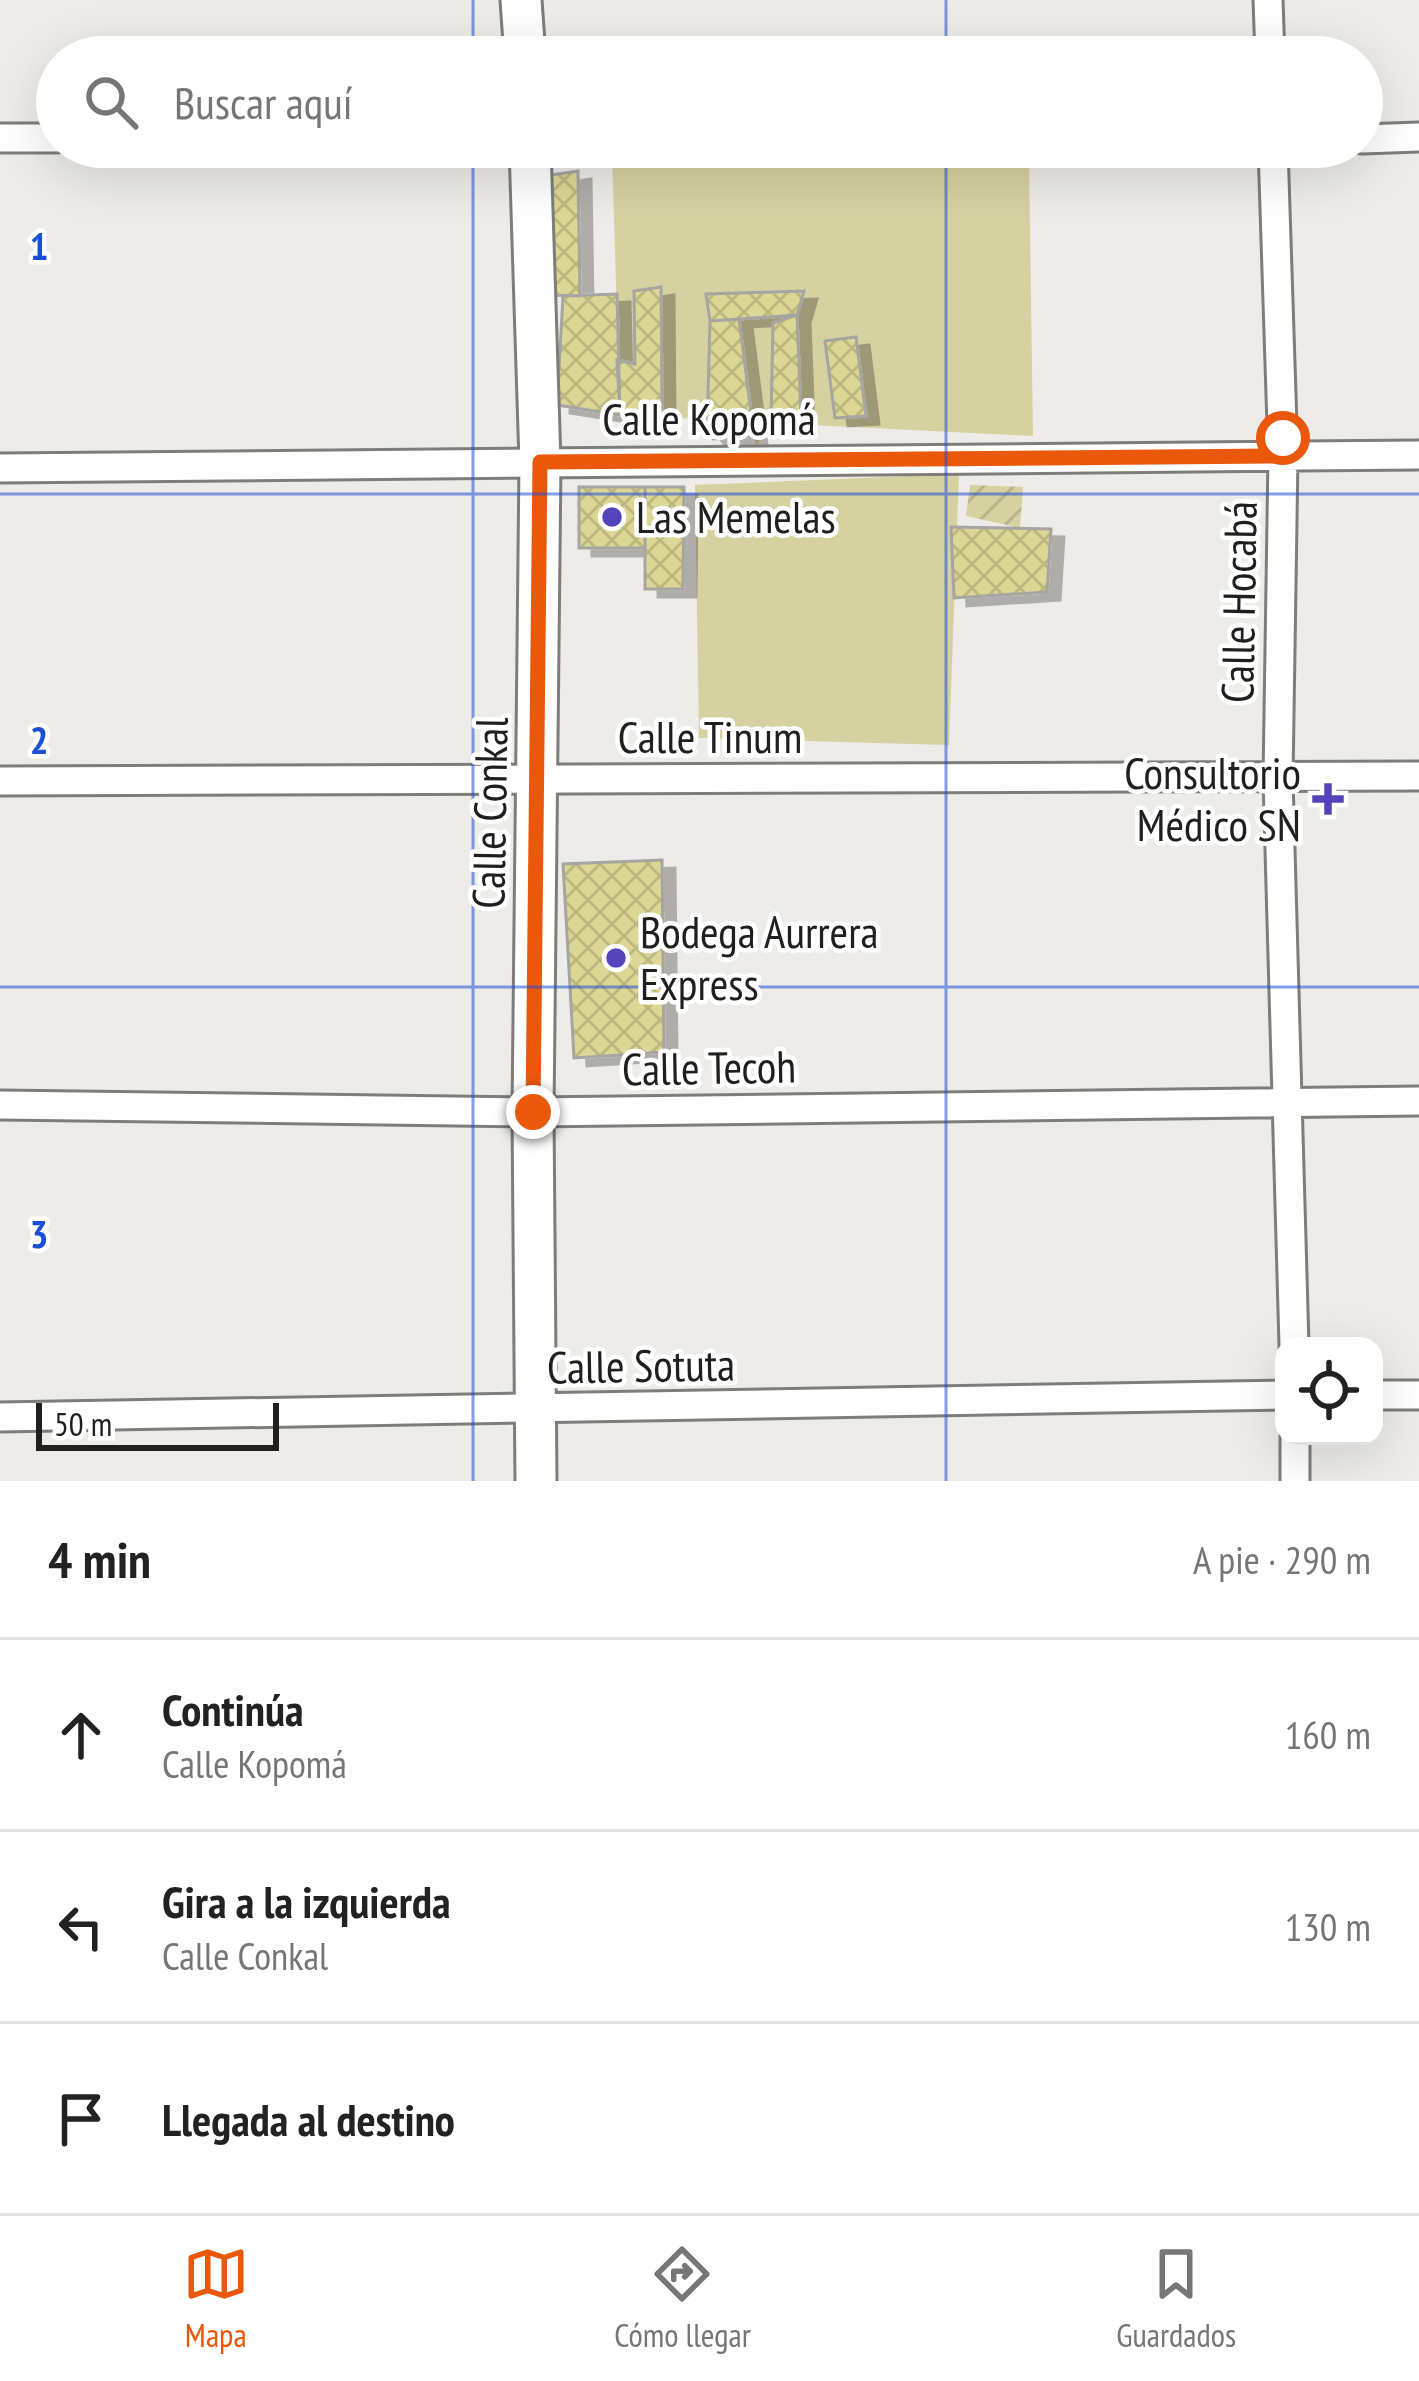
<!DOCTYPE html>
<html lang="es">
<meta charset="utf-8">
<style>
:root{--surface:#fff;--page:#f2f2f2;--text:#222;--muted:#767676;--line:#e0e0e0;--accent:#ea580c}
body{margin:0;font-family:"PT Sans Narrow",sans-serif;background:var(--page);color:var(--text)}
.controls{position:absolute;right:36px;bottom:36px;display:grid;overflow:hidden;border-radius:24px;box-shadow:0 12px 48px #0002}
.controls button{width:108px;height:108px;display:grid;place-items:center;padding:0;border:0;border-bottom:3px solid var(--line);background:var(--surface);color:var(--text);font:60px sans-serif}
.scale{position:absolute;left:36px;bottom:30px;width:243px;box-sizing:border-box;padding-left:12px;border:6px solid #201f1e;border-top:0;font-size:33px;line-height:42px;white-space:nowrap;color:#201f1e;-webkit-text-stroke:9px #fff;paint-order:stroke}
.stop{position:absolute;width:36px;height:36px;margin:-27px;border:9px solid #ea580c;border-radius:50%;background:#fff}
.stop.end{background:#ea580c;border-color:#fff;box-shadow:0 3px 12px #0008}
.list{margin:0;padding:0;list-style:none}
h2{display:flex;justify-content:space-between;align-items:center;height:156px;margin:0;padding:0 48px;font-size:51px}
h2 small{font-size:39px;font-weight:400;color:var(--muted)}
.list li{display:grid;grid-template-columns:78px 1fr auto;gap:36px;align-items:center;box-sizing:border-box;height:192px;padding:0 48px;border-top:3px solid var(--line)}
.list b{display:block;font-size:45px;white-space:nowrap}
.list p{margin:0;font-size:39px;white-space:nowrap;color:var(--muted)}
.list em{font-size:39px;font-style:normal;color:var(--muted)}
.icon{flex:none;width:66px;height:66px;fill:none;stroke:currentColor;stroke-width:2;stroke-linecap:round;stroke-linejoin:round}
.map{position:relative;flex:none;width:1419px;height:1481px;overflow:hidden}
.search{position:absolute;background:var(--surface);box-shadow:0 12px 48px #0002;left:36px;right:36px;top:36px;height:132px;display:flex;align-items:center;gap:30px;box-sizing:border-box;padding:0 42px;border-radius:66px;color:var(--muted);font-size:45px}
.sheet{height:732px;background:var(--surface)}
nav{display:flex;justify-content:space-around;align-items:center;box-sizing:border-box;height:168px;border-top:3px solid var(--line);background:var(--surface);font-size:33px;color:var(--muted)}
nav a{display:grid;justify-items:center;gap:6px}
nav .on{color:var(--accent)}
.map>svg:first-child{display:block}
.park{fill:#d6d1a1}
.garden{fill:url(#garden-furrows)}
.building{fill:url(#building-cross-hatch);stroke:#a5a5a1;stroke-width:3;filter:url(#shadow)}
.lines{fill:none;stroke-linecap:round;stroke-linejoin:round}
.street-casing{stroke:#7d7d79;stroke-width:33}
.secondary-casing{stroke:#7d7d79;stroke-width:45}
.street{stroke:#fff;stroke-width:27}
.secondary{stroke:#fff;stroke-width:39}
.route{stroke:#ea580c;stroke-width:15}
.grid{fill:none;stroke:#1d4ed8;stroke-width:3;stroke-opacity:0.55}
.poi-dot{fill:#5444bc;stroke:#fff;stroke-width:4.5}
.labels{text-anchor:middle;stroke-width:9;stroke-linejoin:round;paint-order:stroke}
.street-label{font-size:45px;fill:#201f1e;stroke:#fff}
.poi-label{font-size:45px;fill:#201f1e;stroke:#fff;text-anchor:start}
.grid-label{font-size:39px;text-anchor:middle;font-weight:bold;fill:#1d4ed8;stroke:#fff;stroke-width:9;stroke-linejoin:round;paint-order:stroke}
</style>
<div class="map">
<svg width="1419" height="1481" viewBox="0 0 1419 1481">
<defs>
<pattern id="garden-furrows" width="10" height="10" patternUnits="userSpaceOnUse" patternTransform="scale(3)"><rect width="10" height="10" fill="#d6d1a1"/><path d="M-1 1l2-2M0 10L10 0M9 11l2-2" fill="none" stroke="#b7b38a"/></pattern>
<pattern id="building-cross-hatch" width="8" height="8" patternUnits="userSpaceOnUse" patternTransform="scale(3)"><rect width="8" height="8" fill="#ddd795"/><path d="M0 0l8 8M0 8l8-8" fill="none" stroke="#bdb880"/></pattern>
<filter id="shadow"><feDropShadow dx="13" dy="8" stdDeviation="0" flood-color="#0004"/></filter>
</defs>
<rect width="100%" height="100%" fill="#edece8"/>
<!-- park -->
<path class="park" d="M612,153l417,7 4,276 -263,-13 -14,23 -4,-24 -132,-7z
M959,474l-10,271 -250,-7 -4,-253z"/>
<!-- garden -->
<path class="garden" d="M970,485l53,2 -3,41 -54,-12z"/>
<!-- building -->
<path class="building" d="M578,171l2,125 -30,-1 1,-120z
M661,287l1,126 -42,2 -3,-55 18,4 -1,-73z
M804,291l-7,24 -87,6 -4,-27z
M617,294l3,121 -63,-10 6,-109z
M797,315l4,104 -30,1 2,-97z
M739,319l15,117 -41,3 -6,-9 3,-109z
M856,337l10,79 -31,2 -10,-77z
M579,487h66v61h-66z
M645,487h39l-1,102h-38z
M951,527l100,2 -4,63 -93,6z
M662,860l2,192 -90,6 -11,-194z"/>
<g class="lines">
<defs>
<path id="street" d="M1268,0l2,57
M0,138h57
M1362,139l57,-2
M1273,147l10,309 -5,323 16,567
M0,468l1419,-13
M0,781l1419,-5
M0,1105l533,7 886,-11
M1374,1395h45
M0,1417l1284,-22
M1295,1481v-45"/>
<path id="secondary" d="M521,0l4,57
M530,147l10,315 -7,650 3,369"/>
</defs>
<!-- street casing -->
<use href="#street" class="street-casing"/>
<!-- secondary casing -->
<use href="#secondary" class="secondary-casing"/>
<!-- street -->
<use href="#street" class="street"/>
<!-- secondary -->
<use href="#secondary" class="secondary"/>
</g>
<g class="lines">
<!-- route -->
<path class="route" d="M533,1112l7,-650 743,-6v-18"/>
</g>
<!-- grid -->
<path class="grid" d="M473,0v57M946,0v57M473,147v1334M946,147v1334M0,494h1419M0,987h1419"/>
<!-- markers -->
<g class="poi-dot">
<circle cx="612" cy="517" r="12"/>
<path d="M1322 781h12v12h12v12h-12v12h-12v-12h-12v-12h12z"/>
<circle cx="616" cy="958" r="12"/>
</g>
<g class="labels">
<!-- street labels -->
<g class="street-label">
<text x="709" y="435">Calle Kopomá</text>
<text transform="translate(1239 602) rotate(-89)" y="16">Calle Hocabá</text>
<text x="710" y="753">Calle Tinum</text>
<text transform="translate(490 813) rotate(-89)" y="16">Calle Conkal</text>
<text transform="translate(709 1068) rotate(-1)" y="16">Calle Tecoh</text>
<text transform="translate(641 1366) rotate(-1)" y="16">Calle Sotuta</text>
</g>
<!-- poi labels -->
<g class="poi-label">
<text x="636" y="533">Las Memelas</text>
<text x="1301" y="789" text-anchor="end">Consultorio<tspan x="1301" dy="52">Médico SN</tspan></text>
<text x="640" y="948">Bodega Aurrera<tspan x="640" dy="52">Express</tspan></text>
</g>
</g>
<g class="grid-label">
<text x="39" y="260">1</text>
<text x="39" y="754">2</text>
<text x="39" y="1248">3</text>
</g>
</svg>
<div class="controls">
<button><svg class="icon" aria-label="locate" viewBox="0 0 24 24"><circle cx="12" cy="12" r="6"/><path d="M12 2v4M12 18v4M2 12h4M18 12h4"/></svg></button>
</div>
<div class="scale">50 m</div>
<div class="stop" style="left:1283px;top:438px"></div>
<div class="stop end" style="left:533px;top:1112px"></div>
<div class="search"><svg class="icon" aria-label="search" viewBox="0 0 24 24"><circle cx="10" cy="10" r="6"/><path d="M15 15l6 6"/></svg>Buscar aquí</div>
</div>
<section class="sheet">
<h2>4 min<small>A pie · 290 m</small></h2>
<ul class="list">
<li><svg class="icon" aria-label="ahead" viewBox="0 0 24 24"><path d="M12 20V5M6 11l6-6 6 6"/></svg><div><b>Continúa</b><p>Calle Kopomá</p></div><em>160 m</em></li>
<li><svg class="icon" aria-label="left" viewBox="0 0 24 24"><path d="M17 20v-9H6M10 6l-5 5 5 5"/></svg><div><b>Gira a la izquierda</b><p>Calle Conkal</p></div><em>130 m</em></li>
<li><svg class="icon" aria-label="arrive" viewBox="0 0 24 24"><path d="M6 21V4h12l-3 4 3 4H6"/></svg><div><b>Llegada al destino</b></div></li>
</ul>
</section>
<nav>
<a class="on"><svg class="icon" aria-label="map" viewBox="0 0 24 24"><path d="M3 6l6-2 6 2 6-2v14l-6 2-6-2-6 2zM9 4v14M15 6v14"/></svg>Mapa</a>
<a><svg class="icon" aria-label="directions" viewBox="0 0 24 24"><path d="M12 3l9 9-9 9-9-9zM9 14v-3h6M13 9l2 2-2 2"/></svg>Cómo llegar</a>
<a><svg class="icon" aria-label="saved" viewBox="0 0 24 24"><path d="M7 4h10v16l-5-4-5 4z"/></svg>Guardados</a>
</nav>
